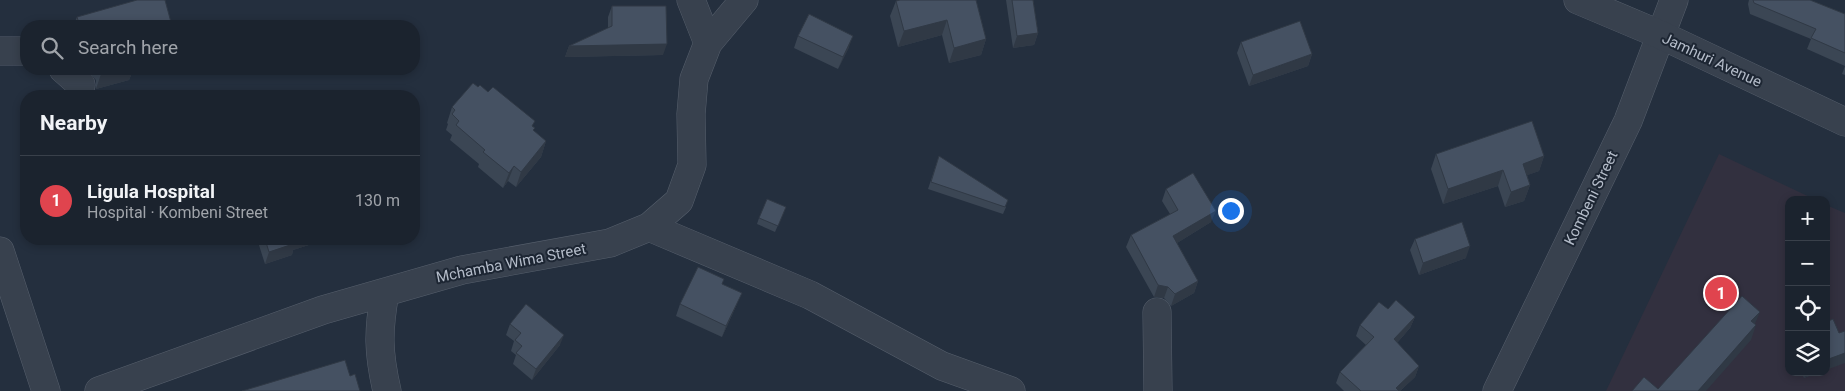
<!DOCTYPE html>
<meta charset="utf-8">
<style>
:root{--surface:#1b232e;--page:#242b36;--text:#f1f3f6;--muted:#a0a4aa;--line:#39404a;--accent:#8bbbb9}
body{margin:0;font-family:Roboto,sans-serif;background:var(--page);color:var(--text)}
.controls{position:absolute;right:15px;bottom:15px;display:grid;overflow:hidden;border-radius:10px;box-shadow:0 2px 8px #0003}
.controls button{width:45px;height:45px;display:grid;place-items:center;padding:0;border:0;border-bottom:1px solid var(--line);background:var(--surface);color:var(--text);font:25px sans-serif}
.you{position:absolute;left:1230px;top:210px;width:18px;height:18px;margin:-12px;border:4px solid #fff;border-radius:50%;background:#1a73e8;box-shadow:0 0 0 8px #1a73e833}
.badge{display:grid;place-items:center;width:32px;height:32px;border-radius:50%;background:var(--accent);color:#fff;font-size:16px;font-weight:700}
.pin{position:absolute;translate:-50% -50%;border:2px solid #fff;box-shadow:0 1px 5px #0006}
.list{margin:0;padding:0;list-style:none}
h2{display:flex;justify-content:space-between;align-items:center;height:65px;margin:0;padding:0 20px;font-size:21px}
h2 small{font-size:16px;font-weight:400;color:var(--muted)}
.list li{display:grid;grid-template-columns:32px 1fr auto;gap:15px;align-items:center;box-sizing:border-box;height:90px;padding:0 20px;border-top:1px solid var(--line)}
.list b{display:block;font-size:19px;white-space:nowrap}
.list p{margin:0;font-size:16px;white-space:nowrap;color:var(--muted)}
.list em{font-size:16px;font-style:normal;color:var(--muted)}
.icon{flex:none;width:28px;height:28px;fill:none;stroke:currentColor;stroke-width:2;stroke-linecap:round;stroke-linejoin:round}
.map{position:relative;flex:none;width:1845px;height:391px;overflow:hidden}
.search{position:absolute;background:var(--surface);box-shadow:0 2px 8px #0003;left:20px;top:20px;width:400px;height:55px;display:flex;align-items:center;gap:12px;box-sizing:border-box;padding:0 18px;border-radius:20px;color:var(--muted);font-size:19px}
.panel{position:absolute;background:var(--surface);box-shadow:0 2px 8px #0003;left:20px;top:90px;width:400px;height:155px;border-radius:20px}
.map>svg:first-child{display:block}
.medical{fill:#32303f}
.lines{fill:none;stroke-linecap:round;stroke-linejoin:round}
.minor-casing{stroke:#565f6c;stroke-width:29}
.tertiary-casing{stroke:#565f6c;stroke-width:29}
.minor{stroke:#38414e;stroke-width:28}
.tertiary{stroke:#38414e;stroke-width:28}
.wall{fill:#3b4654}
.shaded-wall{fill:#303945}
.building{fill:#455162;stroke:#303945}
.labels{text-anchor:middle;stroke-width:4;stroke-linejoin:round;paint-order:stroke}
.street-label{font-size:15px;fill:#b4bcc9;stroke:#1d2633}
</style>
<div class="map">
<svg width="1845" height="391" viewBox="0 0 1845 391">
<rect width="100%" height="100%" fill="#242f3e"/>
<!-- medical -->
<path class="medical" d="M1719,154l97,46h-27v172h37v-167l19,8v178h-239z"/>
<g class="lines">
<defs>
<path id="minor" d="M691,0l17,43
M0,51h26
M63,69l18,16
M649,227l161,68 132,71 69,25
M0,251l46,140
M385,292c-7,39 -7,60 2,99
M1157,312l1,79
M99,391l224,-81 139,-40 148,-27 39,-16 30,-26 13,-36 -1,-51 3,-35 14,-36 36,-43
M1497,391l131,-270 46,-121"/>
<path id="tertiary" d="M1578,0l83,35 184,87"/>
</defs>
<!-- minor casing -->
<use href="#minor" class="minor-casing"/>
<!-- tertiary casing -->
<use href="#tertiary" class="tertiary-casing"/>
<!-- minor -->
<use href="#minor" class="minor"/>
<!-- tertiary -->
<use href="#tertiary" class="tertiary"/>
</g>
<!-- wall -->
<path class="wall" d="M976,0l10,39 -5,16 -32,8 -7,-28 -44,12 -8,-31 6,-15z
M1006,0h27l5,33 -4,12 -21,3z
M1749,0h61l35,14v52l-38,-17 4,-10 -61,-25 -2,-10z
M612,6l51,49 -98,2 4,-11 39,-18v-11z
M77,17l95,9h-99z
M798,36l51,11 -11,22 -44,-21z
M1241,42l71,12 -4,12 -59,20 -12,-33z
M1845,66v9l-3,-1z
M85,69h62l-15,4 -3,7 -33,9v-9z
M478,87l10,5 45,35 1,4 12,10 -5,16 -25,30 -8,-6 -5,7 -25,-21 1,-3 -29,-24 2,-5 -6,-5 2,-6 -1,-1 5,-16z
M1436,154l108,2 -5,15 -12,4 3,10 -6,16 -19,6 -7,-21 -55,18 -12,-35z
M939,156l67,51 -3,7 -75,-25z
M1166,189l45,33 -34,21 21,38 -4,12 -23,13 -7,-8 -10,-1 -28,-50 5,-12 39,-21 -8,-13z
M786,207l-11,25 -18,-8 2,-6z
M257,239h59l-1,4 -22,7 -1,5 -27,9z
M1415,239l51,19 -47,17 -9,-25z
M723,284l14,20 -15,33 -46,-21 4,-12z
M1388,309l27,8 -5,11 -13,15 22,23 -4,11 -15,14h-56l-8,-8 4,-11 26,-27 -10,-9 4,-11z
M510,324l50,21 -28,35 -19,-16 3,-9 -5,-4 3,-10 -8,-6z
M1802,372h17l-15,6z"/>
<!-- shaded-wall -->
<path class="shaded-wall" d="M947,20l-5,15 -44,12 6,-16z
M1038,33l-4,12 -21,3 4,-12z
M853,36l-4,11 -11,22 5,-12z
M986,39l-5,16 -32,8 5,-15z
M667,44l-4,11 -98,2 4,-11z
M1312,54l-4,12 -59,20 4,-11z
M120,69h27l-15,4 -3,7 -33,9 5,-15z
M546,141l-5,16 -25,30 5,-15z
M1544,156l-5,15 -22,8 6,-15z
M514,166l-6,15 -5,7 6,-15z
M1503,170l-5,16 -55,18 5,-15z
M1530,185l-6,16 -19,6 6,-15z
M1216,211l-5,11 -42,26 4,-12z
M297,239h19l-1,4 -22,7 -1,5 -27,9 4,-12z
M1470,246l-4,12 -47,17 4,-12z
M1198,281l-4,12 -23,13 4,-12z
M1158,285l10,2 -4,11 -10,-1z
M742,293l-20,44 4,-11z
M1760,312l-6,14 -3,-5z
M1415,317l-5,11 -20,23 4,-12z
M1756,325l-5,15 -45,51h-8z
M564,335l-4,10 -28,35 4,-11z
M1845,353v10l-19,7v-10z
M1419,366l-4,11 -15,14h-5l1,-3z
M1806,372h13l-15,6z"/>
<!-- building -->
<path class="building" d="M137,0h28l7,26h-92l-3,-9z
M900,0h76l10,39 -32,9 -7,-28 -43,11 -8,-30z
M1012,0h21l5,33 -21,3z
M1753,0h57l35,14v39l-34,-15 5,-9 -62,-26z
M612,6h54l1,38 -98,2 43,-20z
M809,14l44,22 -10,21 -45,-21z
M1300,21l12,33 -59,21 -12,-33z
M101,69h19l-19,5z
M473,83l5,4 2,-2 8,7 5,-5 42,34 -3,5 3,2 -2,2 13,11 -25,31 -7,-6 -5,7 -26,-21 2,-2 -29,-25 3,-4 -7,-7 3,-4 -3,-3z
M1532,121l12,35 -21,8 7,21 -19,7 -8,-22 -55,19 -12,-35z
M939,156l69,44 -3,7 -74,-25z
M1193,173l23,38 -43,25 25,45 -23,13 -7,-7 -10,-2 -27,-50 47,-25 -12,-21z
M767,199l19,8 -8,19 -19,-8z
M1462,222l8,24 -47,17 -8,-24z
M265,239h32l-2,1 1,3 -27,9z
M698,267l26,12 -2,5 20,9 -16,33 -46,-22z
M1742,296l18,16 -9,9 5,4 -58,66h-66l12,-14 14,12z
M1396,300l19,17 -21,22 25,27 -23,22 3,3h-38l-21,-19 34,-35 -14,-12 19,-23 9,7z
M526,304l38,31 -28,34 -20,-16 6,-7 -7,-6 6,-7 -11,-9z
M1833,319l6,14 6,-2v22l-19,7v-38z
M345,360l5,16 5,-2 5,17h-118z"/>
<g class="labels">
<!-- street labels -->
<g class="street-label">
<text transform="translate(1712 60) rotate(25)" y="5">Jamhuri Avenue</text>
<text transform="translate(1591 198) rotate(-64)" y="5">Kombeni Street</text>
<text transform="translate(511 263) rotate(-11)" y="5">Mchamba Wima Street</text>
</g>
</g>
</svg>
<div class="controls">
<button>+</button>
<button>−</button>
<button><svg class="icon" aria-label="locate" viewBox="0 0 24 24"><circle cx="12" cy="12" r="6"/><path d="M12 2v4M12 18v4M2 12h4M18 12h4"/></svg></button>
<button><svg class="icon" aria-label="layers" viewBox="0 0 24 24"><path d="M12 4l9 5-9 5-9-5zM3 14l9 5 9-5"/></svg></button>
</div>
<div class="you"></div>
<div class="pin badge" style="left:1721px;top:293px;background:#e0444e">1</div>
<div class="search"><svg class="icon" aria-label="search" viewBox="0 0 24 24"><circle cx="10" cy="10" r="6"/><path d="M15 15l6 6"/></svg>Search here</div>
<section class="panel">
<h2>Nearby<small></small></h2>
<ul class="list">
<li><span class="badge" style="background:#e0444e">1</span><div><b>Ligula Hospital</b><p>Hospital · Kombeni Street</p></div><em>130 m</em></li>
</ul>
</section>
</div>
